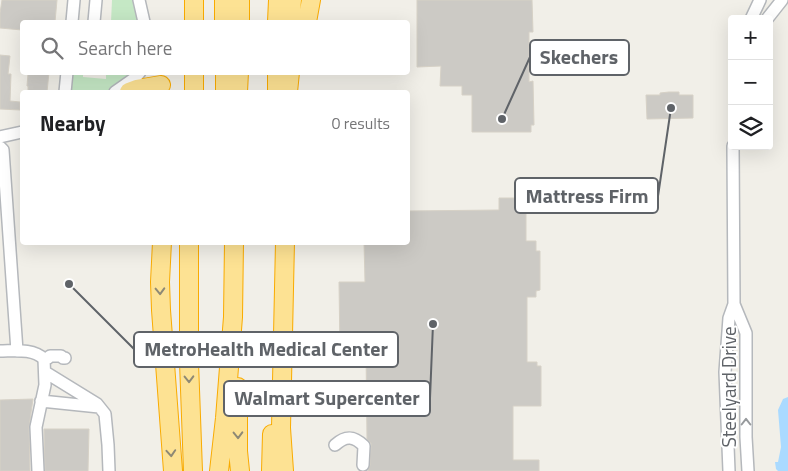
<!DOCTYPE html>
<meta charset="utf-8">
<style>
:root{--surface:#fff;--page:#f6f6f6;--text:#202124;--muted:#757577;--line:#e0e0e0}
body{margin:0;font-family:"Titillium Web",sans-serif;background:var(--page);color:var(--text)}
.controls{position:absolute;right:15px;top:15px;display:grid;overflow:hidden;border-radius:5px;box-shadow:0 5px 20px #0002}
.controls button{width:45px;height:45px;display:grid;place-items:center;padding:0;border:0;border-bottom:1px solid var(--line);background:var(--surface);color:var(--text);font:25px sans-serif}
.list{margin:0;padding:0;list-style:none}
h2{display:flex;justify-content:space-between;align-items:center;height:65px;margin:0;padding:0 20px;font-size:21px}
h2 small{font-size:16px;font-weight:400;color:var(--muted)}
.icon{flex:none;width:28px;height:28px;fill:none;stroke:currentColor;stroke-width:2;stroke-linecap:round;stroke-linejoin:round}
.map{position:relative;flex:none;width:788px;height:471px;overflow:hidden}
.search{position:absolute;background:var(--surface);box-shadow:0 5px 20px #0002;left:20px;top:20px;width:390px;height:55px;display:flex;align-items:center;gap:12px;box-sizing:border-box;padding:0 18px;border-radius:5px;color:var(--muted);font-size:19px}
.panel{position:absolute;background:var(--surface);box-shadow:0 5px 20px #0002;left:20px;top:90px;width:390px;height:155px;border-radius:5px}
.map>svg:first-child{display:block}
.green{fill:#c5e8c5}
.water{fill:#aadaff}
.building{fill:#cccac5;stroke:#d6d1c6}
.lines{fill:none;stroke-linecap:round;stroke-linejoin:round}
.minor-casing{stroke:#b5b8bc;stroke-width:14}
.highway-casing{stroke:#f9ab00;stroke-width:20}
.minor{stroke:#fff;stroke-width:11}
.highway{stroke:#fde293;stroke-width:18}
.oneway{stroke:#8e8975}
.oneway2{stroke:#979a9d}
.labels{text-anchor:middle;stroke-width:4;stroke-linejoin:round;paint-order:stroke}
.street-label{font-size:19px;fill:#5f6368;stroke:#fff}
.leader{fill:none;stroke:#5f6368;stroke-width:2}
.callout-dot{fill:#5f6368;stroke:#fff;stroke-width:2}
.callout{fill:#fff;stroke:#5f6368;stroke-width:2}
.callout-label{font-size:20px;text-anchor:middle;font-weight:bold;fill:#5f6368}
</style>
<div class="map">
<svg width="788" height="471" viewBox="0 0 788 471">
<rect width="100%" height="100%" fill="#f1efe8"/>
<!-- green -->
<path class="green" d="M112,0h26l1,22h-28z
M67,73h16v4l23,2v-6h34l-5,19h-70z"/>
<!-- water -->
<path class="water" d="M788,397v74h-10l-2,-2 -1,-7h3l3,-15 -3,-37 5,-11z"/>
<!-- building -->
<path class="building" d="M2,0h55l-2,22h-33v8l-22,-2v-15z
M417,0h115l1,32h-4v50l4,-1 1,44h-3v7h-59v-37h-10v-9h-22l1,-20 -24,1z
M0,55l10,1 -2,18h3l-1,27 10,1v8l-20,-1z
M31,72h18l-2,20h-19v-6h-1l1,-12h2z
M669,92h10v3h14v23l-46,1 -1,-24h14v-2z
M499,198h16v12h11v31h10v10h4v39l-4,1v6h-9v65h10v4h4v40h-28v54h26v11h-171l2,-6 1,-19v-3l-4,-4 -1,-89 -26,1 -1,-69h26l-1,-40h44v-31l91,-1z
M33,399l-4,28 1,44h-30v-71z
M44,429h45l-1,42h-43z"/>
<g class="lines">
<defs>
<path id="minor" d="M139,0l5,22
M751,19l9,-19
M767,19l15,-19
M72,22l2,-22
M94,22l2,-22
M65,92l2,-20
M115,92l20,-14 5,-6
M0,137l22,-5
M0,147l3,3 14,201
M734,304l12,29v104l2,34
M0,351c14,0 33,-3 44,8l1,26 -9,42 2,44
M44,359l4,-1 2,-2h11l2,2h2
M45,372l52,32 8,10 3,31 1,26
M41,401l58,6
M335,445c11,-10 19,-9 29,1l-1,19
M729,471l-4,-99 4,-54 5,-14 -1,-158"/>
<path id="highway" d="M224,0v22
M194,22v-22
M240,22v-22
M277,22l1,-22
M290,22l2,-22
M307,22l4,-22
M194,72v20
M225,72v20
M129,92l8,-3 24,-4
M238,92l1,-20
M277,92v-20
M288,92l2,-20
M162,242l-2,40 1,28 12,161
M189,242v120l4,109
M238,387v64l2,20
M219,471l6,-53 8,-101 1,-75
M271,471l1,-37
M284,471l-3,-43 4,-186"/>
</defs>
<!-- minor casing -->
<use href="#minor" class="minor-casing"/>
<!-- highway casing -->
<use href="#highway" class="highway-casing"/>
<!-- minor -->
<use href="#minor" class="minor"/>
<!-- highway -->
<use href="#highway" class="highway"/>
</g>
<!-- one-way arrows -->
<defs><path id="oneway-chevron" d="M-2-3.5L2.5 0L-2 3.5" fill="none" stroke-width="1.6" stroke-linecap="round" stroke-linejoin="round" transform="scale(1.25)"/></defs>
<g class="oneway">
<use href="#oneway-chevron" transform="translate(160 291) rotate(88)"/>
<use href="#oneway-chevron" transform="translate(189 379) rotate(89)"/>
<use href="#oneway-chevron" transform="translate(238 435) rotate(89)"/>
<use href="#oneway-chevron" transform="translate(171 453) rotate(86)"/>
</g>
<use class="oneway2" href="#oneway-chevron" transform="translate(746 422) rotate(-90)"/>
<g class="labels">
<!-- street labels -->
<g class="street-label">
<text transform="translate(729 387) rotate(-90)" y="7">Steelyard Drive</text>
</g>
</g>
<!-- callouts -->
<path class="leader" d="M502 119L530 57M671 108L658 196M69 284L134 349M433 324L430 398"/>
<g class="callout-dot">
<circle cx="502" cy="119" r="5"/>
<circle cx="671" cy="108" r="5"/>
<circle cx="69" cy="284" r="5"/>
<circle cx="433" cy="324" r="5"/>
</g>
<g class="callout">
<rect x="530" y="40" width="99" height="35" rx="5"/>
<rect x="515" y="178" width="143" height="35" rx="5"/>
<rect x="134" y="332" width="264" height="35" rx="5"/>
<rect x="224" y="381" width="206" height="35" rx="5"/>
</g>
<g class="callout-label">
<text x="579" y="64">Skechers</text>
<text x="587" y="203">Mattress Firm</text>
<text x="266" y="356">MetroHealth Medical Center</text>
<text x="327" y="405">Walmart Supercenter</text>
</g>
</svg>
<div class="controls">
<button>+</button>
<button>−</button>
<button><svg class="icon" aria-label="layers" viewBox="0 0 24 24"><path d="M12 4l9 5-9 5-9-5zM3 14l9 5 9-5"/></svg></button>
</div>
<div class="search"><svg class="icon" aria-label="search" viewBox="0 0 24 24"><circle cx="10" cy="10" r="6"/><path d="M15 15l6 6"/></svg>Search here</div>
<section class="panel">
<h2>Nearby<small>0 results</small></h2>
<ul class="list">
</ul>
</section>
</div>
